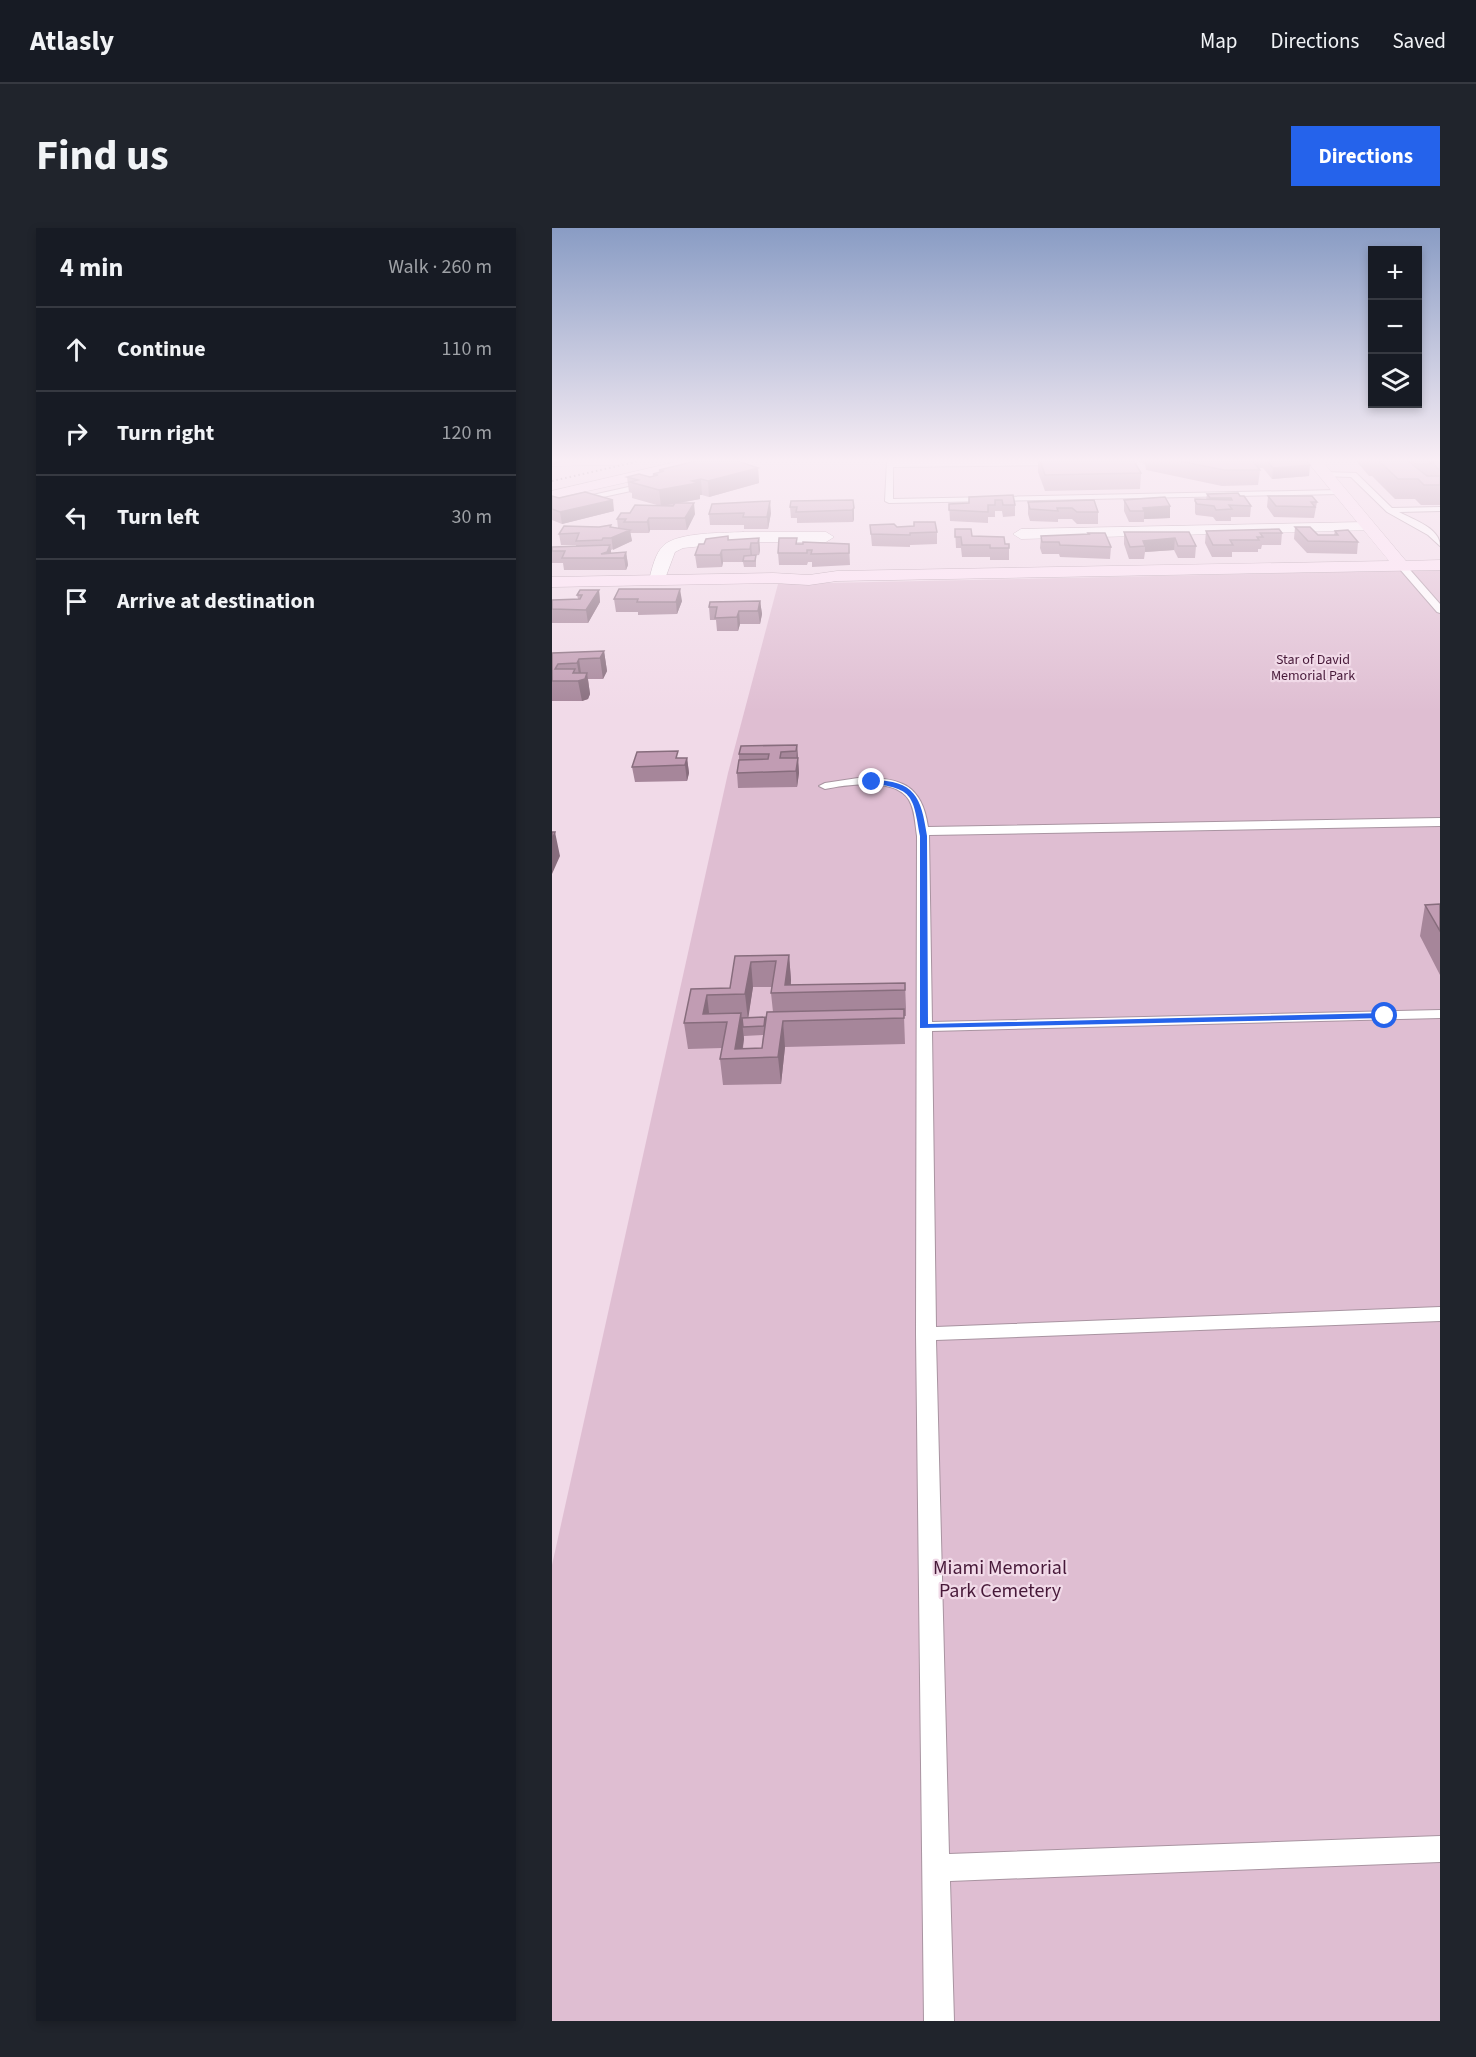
<!DOCTYPE html>
<meta charset="utf-8">
<style>
:root{--surface:#171b24;--page:#20242c;--text:#f1f3f6;--muted:#9ea1a6;--line:#363941;--accent:#2563eb}
body{margin:0;font-family:"Source Sans 3",sans-serif;background:var(--page);color:var(--text)}
.controls{position:absolute;right:18px;top:18px;display:grid;overflow:hidden;border-radius:0px;box-shadow:0 3px 9px #0003}
.controls button{width:54px;height:54px;display:grid;place-items:center;padding:0;border:0;border-bottom:2px solid var(--line);background:var(--surface);color:var(--text);font:30px sans-serif}
.stop{position:absolute;width:18px;height:18px;margin:-14px;border:4px solid #2563eb;border-radius:50%;background:#fff}
.stop.end{background:#2563eb;border-color:#fff;box-shadow:0 2px 6px #0008}
.list{margin:0;padding:0;list-style:none}
h2{display:flex;justify-content:space-between;align-items:center;height:78px;margin:0;padding:0 24px;font-size:26px}
h2 small{font-size:20px;font-weight:400;color:var(--muted)}
.list li{display:grid;grid-template-columns:39px 1fr auto;gap:18px;align-items:center;box-sizing:border-box;height:84px;padding:0 24px;border-top:2px solid var(--line)}
.list b{display:block;font-size:22px;white-space:nowrap}
.list em{font-size:20px;font-style:normal;color:var(--muted)}
.icon{flex:none;width:33px;height:33px;fill:none;stroke:currentColor;stroke-width:2;stroke-linecap:round;stroke-linejoin:round}
.map{position:relative;flex:none;width:888px;height:1793px;overflow:hidden;border-radius:0px}
header{display:flex;align-items:center;gap:36px;box-sizing:border-box;height:84px;padding:0 30px;background:var(--surface);border-bottom:2px solid var(--line)}
header strong{font-size:28px}
nav{display:flex;gap:33px;margin-inline-start:auto;font-size:21px}
.intro{display:flex;align-items:center;justify-content:space-between;box-sizing:border-box;height:144px;padding:0 36px}
h1{margin:0;font-size:42px}
.button{padding:15px 27px;border-radius:0px;background:var(--accent);color:#fff;font-size:21px;font-weight:700}
main{display:flex;gap:36px;padding:0 36px}
aside{flex:1;background:var(--surface);border-radius:0px;box-shadow:0 3px 9px #0003}
.map>svg:first-child{display:block}
.green{fill:#dfbed2}
.lines{fill:none;stroke-linecap:round;stroke-linejoin:round}
.lane-casing{stroke:#a994a1;stroke-width:2}
.street-casing{stroke:#a994a1;stroke-width:1}
.secondary-casing{stroke:#a994a1;stroke-width:1}
.highway-casing{stroke:#b67aa0;stroke-width:1}
.lane{fill:#fff;fill-rule:evenodd}
.street{fill:#fff;fill-rule:evenodd}
.secondary{fill:#fde2f4;fill-rule:evenodd}
.highway{fill:#f8a0d9;fill-rule:evenodd}
.rail{stroke:#7b6d75;stroke-width:2;stroke-dasharray:1.5 3;stroke-linecap:butt}
.wall{fill:#a6869a;fill-rule:evenodd}
.shaded-wall{fill:#876d7d}
.building{fill:#c19cb3;stroke:#876d7d;stroke-width:1.5}
.route{fill:#2563eb}
.labels{text-anchor:middle;stroke-width:4.5;stroke-linejoin:round;paint-order:stroke}
.far-park-label{font-size:14px;fill:#471939;stroke:#f1dae8}
.near-park-label{font-size:20px;fill:#471939;stroke:#f1dae8}
</style>
<header>
<strong>Atlasly</strong>
<nav><a>Map</a><a>Directions</a><a>Saved</a></nav>
</header>
<div class="intro"><h1>Find us</h1><a class="button">Directions</a></div>
<main>
<aside>
<h2>4 min<small>Walk · 260 m</small></h2>
<ul class="list">
<li><svg class="icon" aria-label="ahead" viewBox="0 0 24 24"><path d="M12 20V5M6 11l6-6 6 6"/></svg><div><b>Continue</b></div><em>110 m</em></li>
<li><svg class="icon" aria-label="right" viewBox="0 0 24 24"><path d="M7 20v-9h11M14 6l5 5-5 5"/></svg><div><b>Turn right</b></div><em>120 m</em></li>
<li><svg class="icon" aria-label="left" viewBox="0 0 24 24"><path d="M17 20v-9H6M10 6l-5 5 5 5"/></svg><div><b>Turn left</b></div><em>30 m</em></li>
<li><svg class="icon" aria-label="arrive" viewBox="0 0 24 24"><path d="M6 21V4h12l-3 4 3 4H6"/></svg><div><b>Arrive at destination</b></div></li>
</ul>
</aside>
<div class="map">
<svg width="888" height="1793" viewBox="0 0 888 1793">
<rect width="100%" height="100%" fill="#f1dae8"/>
<!-- green -->
<path class="green" d="M888,342v1451h-888v-456l176,-792 50,-189z"/>
<g class="lines">
<defs>
<path id="lane" d="M335,233h174l3,2 -4,2 -167,2v32l446,-9 4,2 -4,2 -450,9 -4,-2z
M772,244l32,1 36,35 48,-1v4l-41,1c15,8 41,16 41,34l-12,-11 -41,-23 -36,-35 -30,-1z
M99,254l3,4 -102,22v-4z
M846,335h6l36,41v9l-3,-1 -39,-45z
M306,550c41,-1 64,5 70,49l512,-9v8l-511,9 3,187 508,-12v8l-508,13 4,296 504,-20v14l-504,19 13,514 491,-18v26l-490,19 4,140h-30l-8,-687 1,-498c-2,-12 -2,-26 -8,-36 -14,-23 -62,-15 -84,-11l-6,-3 6,-3z"/>
<path id="street" d="M816,294l8,5 -3,3 -352,9 -8,-5 8,-5z
M191,304h83l8,5 -8,5h-83l-60,6 -8,4 -12,32h-12l-2,-4c3,-11 6,-27 15,-35 15,-13 59,-12 79,-13z"/>
<path id="secondary" d="M0,233h74l-7,4 -67,1z
M128,233h21l-2,3 -18,6 -129,29v-8z
M755,233h15l84,100 34,-1v10l-603,11 -28,4 -36,-2 -221,4v-10l221,-4 36,2 28,-4 552,-10z"/>
<path id="highway" d="M0,233h11l-11,5z"/>
</defs>
<!-- lane casing -->
<use href="#lane" class="lane-casing"/>
<!-- street casing -->
<use href="#street" class="street-casing"/>
<!-- secondary casing -->
<use href="#secondary" class="secondary-casing"/>
<!-- highway casing -->
<use href="#highway" class="highway-casing"/>
<!-- lane -->
<use href="#lane" class="lane"/>
<!-- street -->
<use href="#street" class="street"/>
<!-- secondary -->
<use href="#secondary" class="secondary"/>
<!-- highway -->
<use href="#highway" class="highway"/>
<!-- rail -->
<path class="rail" d="M0,253l88,-20"/>
</g>
<!-- wall -->
<path class="wall" d="M486,233h96l7,12 -1,16 -95,2 -7,-19z
M584,233h171l2,15 -37,3 -9,-11h-5l2,2 -2,15 -36,1 -76,-16 -1,-6z
M804,233h84v44h-19l-6,-6h-20l-23,-23h-3z
M206,240l1,15 -50,14 -7,-2h-2v4l-20,4 15,11 -8,16h-37l-1,3h-19l2,8 -21,9v3l15,-1 2,13 -2,5h-62l-1,-7h-11v-16l24,-1v-1h-15l-2,-11 52,-7 7,1 -1,-9 13,-6 27,-8 -25,-7v-5l-3,-1 -2,-15h23l3,-1v-2l6,-2v-2z
M655,266l33,2 11,10 -1,11h-19v4h-15l-3,-4 -17,-2 -1,-2v-14l11,1z
M461,267l2,10v11l-12,1 -1,-6h-7v6h-7v6l-38,-2 -1,-17 20,-1z
M0,268l62,15 -52,13 -10,-4z
M716,268l49,6 -3,16 -40,-1 -7,-10z
M301,272l1,19 -1,3 -56,1v-5h-6l-1,-11z
M542,272l4,12v12h-21l-5,-5h-14v3l-28,-1 -2,-7v-12z
M572,272l46,6v12l-26,1v3h-15l-5,-11z
M219,285l-3,16h-24v-4h-34l-1,-11z
M318,297l27,2 40,5v12l-27,1v2l-38,-1z
M743,299l23,8h16l1,-4 23,11 -1,12 -50,-1 -13,-14z
M403,301l17,7 33,8 4,4v12h-19v-3h-28l-1,-9h-5z
M654,303l76,2 -1,12h-19l-1,4h-3v3h-26v5h-20l-7,-14z
M572,304h65l7,14 -1,12h-17l-4,-8 -29,2 -1,7h-15l-5,-15z
M536,305l23,14 -1,12 -50,-2 -1,-3h-17l-2,-6 1,-12 47,-2z
M176,308l1,4 30,-2 1,12 -1,5 -7,1 4,-1v12h-12l-1,-5h-20l-1,5 -25,1 -2,-13 9,-11z
M246,316h51l1,21 -38,2v-5h-4l-1,3h-28l-1,-12z
M67,361l63,12 -5,13 -39,1v-3h-22l-2,-13z
M47,362l1,12 -12,21h-36v-23l26,-1 -1,-4z
M208,373l2,13 -2,10h-20l-2,7h-21l-1,-11h-6l-1,-13z
M52,423l3,20 -4,8h-15l2,15 -2,5 -6,2h-30v-48z
M245,517l2,28 -2,14 -59,1 -1,-15 2,-13v-6z
M127,530h8l2,15 -2,8 -52,1 -3,-15z
M888,676v71l-20,-39 5,-31z
M237,727l2,25v5l114,-2 1,26v7h-2l1,28 -120,3 -4,37 -58,1 -3,-26 2,-11 -34,1 -4,-26 7,-34 39,-1 5,-32zM201,759h19l-1,6 2,19 -8,10v-5h-17zM211,807l-1,13 -19,1 1,-13z"/>
<!-- shaded-wall -->
<path class="shaded-wall" d="M758,237l-1,11 -37,3 1,-11z
M206,240l1,15 -50,14 -1,-16z
M149,251l1,16h-2v4l-39,7 -2,-16z
M61,272l1,11 -52,13 -2,-12z
M218,273l1,12 -3,16 -1,-12z
M142,275l1,11 -8,16 -2,-12z
M618,278v12l-26,1v-8l-1,-3z
M302,280v11l-1,3 -1,-12z
M97,290l1,12 -1,3 -2,-11z
M59,297l2,12 17,-7 2,11 -19,9 -3,-23z
M207,310l1,12 -1,5 -1,-12z
M623,310l-1,12 -29,2v-6l-2,-5z
M199,315l1,12 -1,6 -1,-12z
M58,317l2,13 -11,-4z
M170,322l1,12 -1,5 -2,-12z
M74,324l2,13 -2,5 -2,-12z
M128,361l2,12 -5,13 -1,-12z
M47,362l1,12 -12,21 -2,-13z
M208,373l2,13 -2,10 -2,-13z
M187,383l1,13 -2,7 -1,-14z
M52,423l3,20 -4,8 -3,-21z
M27,431l3,21 5,-7 3,21 -2,5 -6,2 -4,-20 2,-1 -3,-17z
M245,517l2,28 -2,14 -1,-16z
M135,530l2,15 -2,8 -2,-16z
M3,604l5,24 -8,18v-34z
M237,727l2,25 -1,13 -5,-8z
M199,734l2,25 -5,33 -3,-26z
M155,767l3,26 -7,-7z
M189,785l3,26 -3,19 -6,-9z
M231,793l2,26 -4,37 -3,-27z"/>
<!-- building -->
<path class="building" d="M144,233h42l20,7 -50,13 -7,-2 -9,2 6,2 -39,7 -29,-8 8,-2 -11,-3 12,-3 11,3 8,-2 -5,-1 11,-3 -5,-1z
M488,233h94l7,12 -96,2z
M627,233h74l7,9h-36z
M715,233h40l3,4 -37,3z
M827,233h29l19,15h13v9h-16l-6,-6h-20z
M860,233h16l3,3h-16z
M880,233h8v9l-3,-2z
M33,264l28,8 -53,12 -8,-3v-13l7,2z
M686,265l2,3h4l7,10 -22,-1 3,4 -16,1 -2,-4 -17,-2 -2,-3v-2l37,1 -1,-2h-21l-3,-4z
M461,267l2,10h-12l-1,-5h-7v5h-7v7l-39,-2v-6l20,-1v-6z
M716,268h44l5,6h-6l4,5 -39,-1z
M613,269l5,9 -27,2 1,3h-14l-6,-11z
M301,272l1,8 -2,2 -56,2 1,-5h-7l1,-6z
M542,272l4,12h-21l-5,-4h-15l1,3 -28,-2 -2,-7z
M218,273l-3,16h-24l1,-4 -35,1 3,-10z
M123,275h19l-9,15h-36l-2,4h-23l2,-3h-9l4,-6h9l5,-8 38,1z
M362,294h21l2,10 -27,1v2l-39,-1 -1,-9 24,-1 3,3 17,-1z
M59,297l-1,2 20,3 -19,8h-8l-1,2 -26,1 3,-8 -20,1 5,-8 35,1z
M743,299h15l8,8h20l-3,-4 13,-1 10,12 -50,-1z
M403,301h16l1,7 32,1 1,7h4v4h-19v-3h-28l-1,-8h-6z
M727,301l3,4h-22l3,4h-6l2,3h-29l3,5h-20l-7,-14z
M572,304h65l7,14h-18l-3,-8 -32,3 2,5 -15,1z
M536,305h17l6,14 -51,-2 -1,-3h-17l-1,-6 48,-2z
M176,308v4l31,-2 -1,5h-7l-1,6 -28,1 -2,5h-25l4,-11h5l2,-5z
M227,310h18l-1,6h7v-2l46,2v9l-38,1 1,-4h-5v3h-29z
M58,317l-3,7 -6,2 25,-2 -2,6h-62l3,-7h-13v-4z
M204,327l-1,6h-12l1,-5z
M67,361h61l-4,13h-39l1,-3h-24z
M28,362h19l-13,20 -34,-1v-9l28,-1 2,-4h-5z
M208,373l-2,10h-19l-2,6 -22,1 2,-11h-8l1,-5z
M52,423l-4,7 -21,1 -2,4 -19,1 -3,5h20l-2,4h14l-2,6 -7,2h-26v-28z
M245,517l-1,6 -15,1 -1,6h18l-2,13 -59,2 2,-13 29,-1 1,-5h-30l2,-8z
M126,523l-2,7h11l-2,7 -53,2 5,-15z
M0,604h3l-3,8z
M888,676v27l-15,-26z
M237,727l-4,30 120,-2v7l-134,3 5,-32 -25,1 -6,32 -38,1 -4,19 38,-1 -6,36 27,-1 5,-36 137,-3v9l-121,3 -5,36 -58,2 7,-37 -43,1 7,-34 39,-1 5,-32z
M213,789l-1,9 -21,1 -1,-9z"/>
<!-- sky -->
<linearGradient id="sky" x2="0" y2="1"><stop stop-color="#899cc4"/><stop offset="0.48" stop-color="#f9eef5"/><stop offset="1" stop-color="#f9eef5" stop-opacity="0"/></linearGradient>
<rect width="888" height="484" fill="url(#sky)"/>
<!-- route -->
<path class="route" d="M320,552c43,1 49,16 55,56l1,188 457,-11 4,3 -4,2 -465,10v-192c-7,-43 -8,-47 -50,-53z"/>
<g class="labels">
<!-- far-park labels -->
<g class="far-park-label">
<text x="761" y="436">Star of David<tspan x="761" dy="16">Memorial Park</tspan></text>
</g>
<!-- near-park labels -->
<g class="near-park-label">
<text x="448" y="1346">Miami Memorial<tspan x="448" dy="23">Park Cemetery</tspan></text>
</g>
</g>
</svg>
<div class="controls">
<button>+</button>
<button>−</button>
<button><svg class="icon" aria-label="layers" viewBox="0 0 24 24"><path d="M12 4l9 5-9 5-9-5zM3 14l9 5 9-5"/></svg></button>
</div>
<div class="stop" style="left:833px;top:788px"></div>
<div class="stop end" style="left:320px;top:554px"></div>
</div>
</main>
